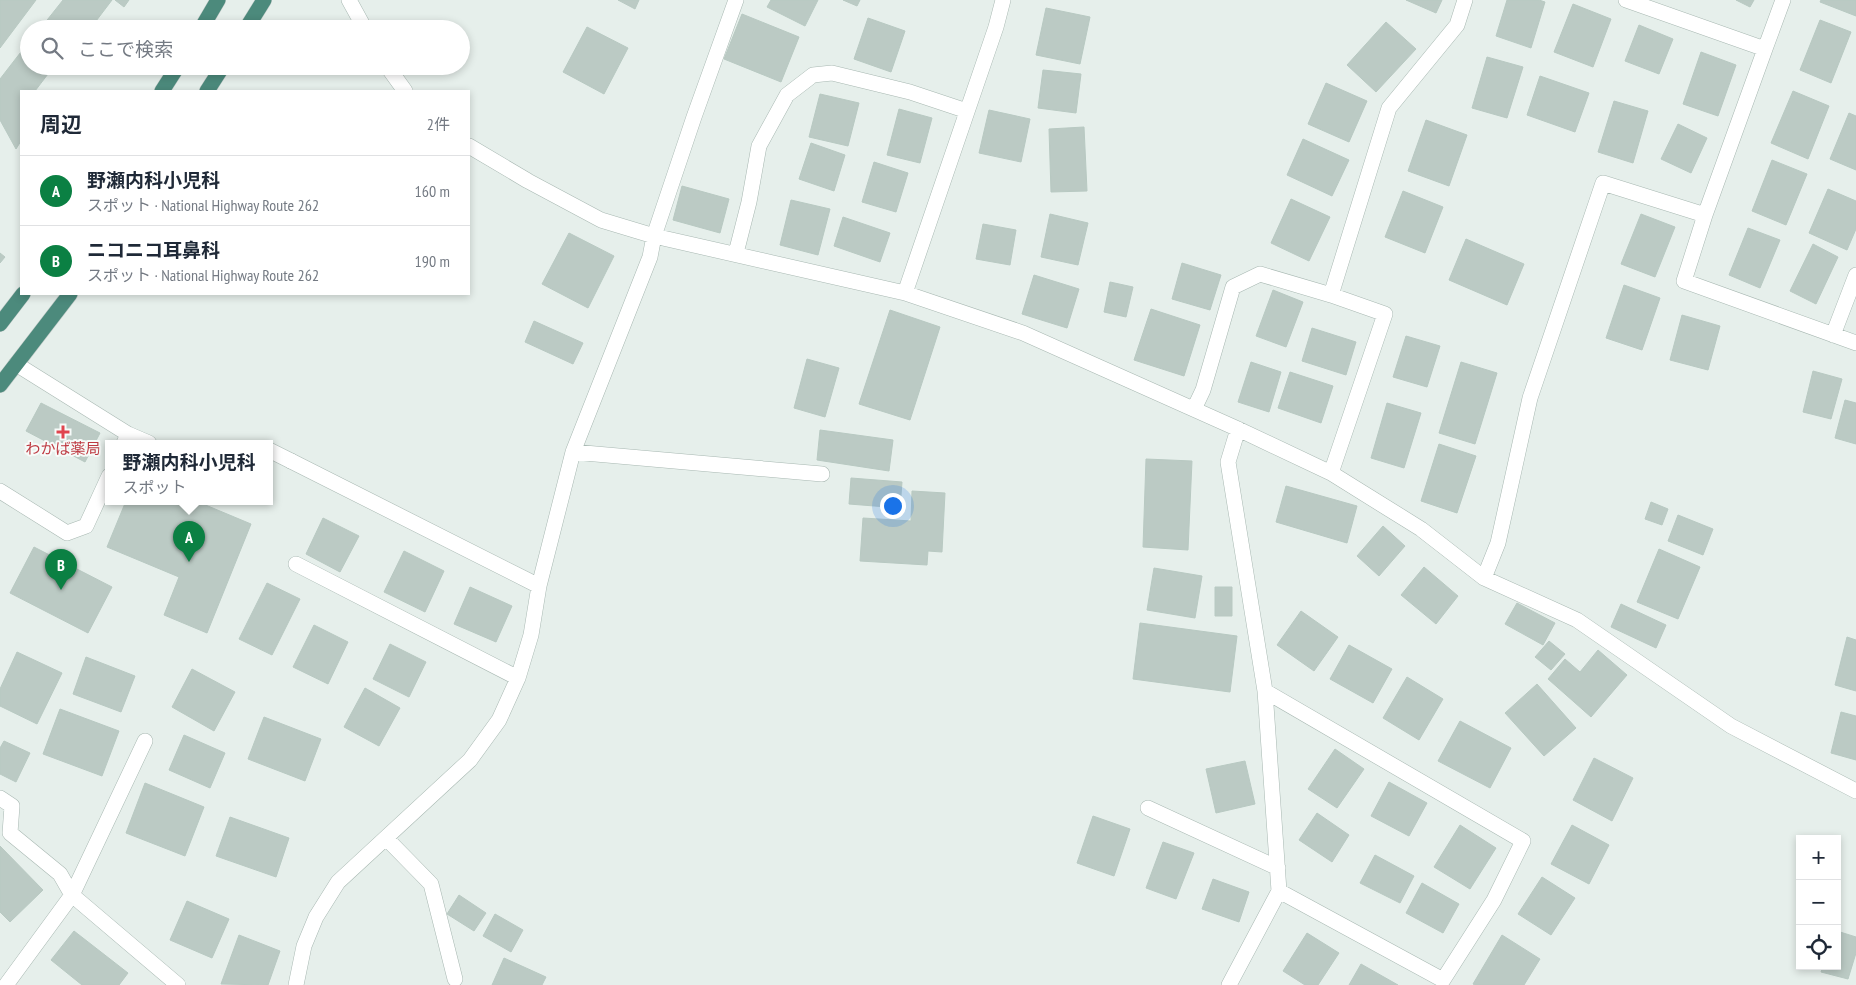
<!DOCTYPE html>
<html lang="ja">
<meta charset="utf-8">
<style>
:root{--surface:#fff;--page:#f2f2f3;--text:#1f2937;--muted:#747a83;--line:#e0e1e3;--accent:#0b8043}
body{margin:0;font-family:"PT Sans Narrow","Noto Sans JP",sans-serif;background:var(--page);color:var(--text)}
.controls{position:absolute;right:15px;bottom:15px;display:grid;overflow:hidden;border-radius:0px;box-shadow:0 2px 8px #0003}
.controls button{width:45px;height:45px;display:grid;place-items:center;padding:0;border:0;border-bottom:1px solid var(--line);background:var(--surface);color:var(--text);font:25px sans-serif}
.you{position:absolute;left:892px;top:505px;width:18px;height:18px;margin:-12px;border:4px solid #fff;border-radius:50%;background:#1a73e8;box-shadow:0 0 0 8px #1a73e833}
.badge{display:grid;place-items:center;width:32px;height:32px;border-radius:50%;background:var(--accent);color:#fff;font-size:16px;font-weight:700}
.pin{position:absolute;translate:-50% -41px;filter:drop-shadow(0 1px 2px #0008)}
.pin::after{content:'';position:absolute;top:26px;width:18px;height:15px;background:inherit;clip-path:polygon(0 0,100% 0,50% 100%)}
.popup{position:absolute;left:105px;top:440px;width:168px;height:65px;box-sizing:border-box;display:grid;place-content:center;border-radius:0px;background:var(--surface);filter:drop-shadow(0 1px 4px #0005);font-size:16px;white-space:nowrap;color:var(--muted)}
.popup b{font-size:19px;color:var(--text)}
.popup::after{content:'';position:absolute;left:50%;top:100%;margin-left:-10px;border:10px solid transparent;border-top-color:var(--surface)}
.list{margin:0;padding:0;list-style:none}
h2{display:flex;justify-content:space-between;align-items:center;height:65px;margin:0;padding:0 20px;font-size:21px}
h2 small{font-size:16px;font-weight:400;color:var(--muted)}
.list li{display:grid;grid-template-columns:32px 1fr auto;gap:15px;align-items:center;box-sizing:border-box;height:70px;padding:0 20px;border-top:1px solid var(--line)}
.list b{display:block;font-size:19px;white-space:nowrap}
.list p{margin:0;font-size:16px;white-space:nowrap;color:var(--muted)}
.list em{font-size:16px;font-style:normal;color:var(--muted)}
.icon{flex:none;width:28px;height:28px;fill:none;stroke:currentColor;stroke-width:2;stroke-linecap:round;stroke-linejoin:round}
.map{position:relative;flex:none;width:1856px;height:985px;overflow:hidden}
.search{position:absolute;background:var(--surface);box-shadow:0 2px 8px #0003;left:20px;top:20px;width:450px;height:55px;display:flex;align-items:center;gap:12px;box-sizing:border-box;padding:0 18px;border-radius:28px;color:var(--muted);font-size:19px}
.panel{position:absolute;background:var(--surface);box-shadow:0 2px 8px #0003;left:20px;top:90px;width:450px;height:205px;border-radius:0px}
.map>svg:first-child{display:block}
.building{fill:#bbcac4;stroke:#b8c9c2}
.lines{fill:none;stroke-linecap:round;stroke-linejoin:round}
.service-casing{stroke:#a8b8b2;stroke-width:16}
.minor-casing{stroke:#a8b8b2;stroke-width:16}
.trunk-casing{stroke:#c2cac8;stroke-width:16}
.service{stroke:#fff;stroke-width:15}
.minor{stroke:#fff;stroke-width:15}
.trunk{stroke:#4c8a7c;stroke-width:15}
.health-dot{fill:#e0444e;stroke:#f7fbf9;stroke-width:2}
.labels{text-anchor:middle;stroke-width:4;stroke-linejoin:round;paint-order:stroke}
.health-label{font-size:15px;fill:#be3a42;stroke:#f7fbf9}
</style>
<div class="map">
<svg width="1856" height="985" viewBox="0 0 1856 985">
<rect width="100%" height="100%" fill="#e6efeb"/>
<!-- building -->
<path class="building" d="M0,0h36l-36,48z
M63,0h49l-22,29h-50z
M115,0h14l-5,7z
M618,0h21l-4,9z
M771,0h47l-13,26 -38,-19z
M843,0h17l-3,6z
M1406,0h36l-6,13z
M1507,0h32l6,2 -14,46 -35,-12z
M1736,0h18l-4,7z
M1821,0h35v16l-36,-14z
M1573,4l38,15 -18,48 -39,-15z
M1046,8l44,9 -10,47 -44,-9z
M742,14l57,23 -18,45 -57,-23z
M868,18l37,13 -14,41 -37,-13z
M1820,20l31,12 -20,51 -31,-13z
M1386,22l30,27 -40,43 -29,-27z
M1639,25l34,14 -14,35 -34,-13z
M587,27l41,21 -24,46 -41,-22z
M24,48l5,4v14h18l4,4 -16,21h-14v50l-5,8 -16,-29v-41z
M1701,52l35,13 -18,51 -35,-12z
M1487,57l36,10 -16,51 -35,-10z
M1043,70l38,4 -5,39 -38,-5z
M1540,76l49,17 -14,39 -48,-17z
M1326,83l41,18 -18,41 -41,-18z
M1793,91l36,15 -21,53 -37,-16z
M820,94l39,9 -11,43 -39,-9z
M1614,101l34,10 -15,52 -35,-11z
M899,109l33,9 -12,45 -33,-8z
M989,110l41,9 -9,43 -42,-9z
M1849,113l7,3v54l-26,-11z
M1426,120l41,15 -18,51 -41,-15z
M1678,124l29,14 -16,35 -30,-14z
M1084,127l3,64 -36,1 -2,-63z
M1303,139l46,21 -17,36 -45,-21z
M811,143l34,12 -11,36 -35,-12z
M1772,160l35,14 -21,51 -34,-14z
M874,162l34,11 -12,39 -34,-10z
M682,186l47,13 -9,34 -47,-13z
M1828,189l28,12v28l-9,21 -38,-17z
M1403,191l40,16 -18,46 -40,-16z
M1291,199l39,18 -21,44 -38,-18z
M791,200l39,9 -12,46 -38,-10z
M1050,214l38,9 -10,42 -37,-8z
M1641,214l34,13 -20,50 -34,-13z
M843,217l47,16 -10,29 -46,-16z
M983,224l33,6 -6,35 -34,-6z
M1748,228l32,12 -20,48 -31,-13z
M569,233l45,23 -26,52 -46,-24z
M1466,239l58,25 -17,41 -58,-25z
M1813,244l25,13 -22,47 -26,-13z
M0,253l5,4 -5,6z
M1182,263l39,12 -11,35 -38,-11z
M1034,275l45,14 -12,39 -45,-14z
M1110,282l23,5 -7,30 -22,-5z
M1624,285l36,13 -18,52 -36,-12z
M1273,290l30,12 -17,45 -30,-11z
M1151,309l49,16 -16,51 -50,-16z
M890,310l50,17 -30,93 -51,-16z
M1682,315l38,11 -12,44 -38,-10z
M534,321l49,22 -10,21 -48,-22z
M1312,328l44,14 -10,33 -44,-14z
M1406,336l34,10 -13,41 -34,-10z
M807,359l32,9 -14,49 -31,-9z
M1251,362l30,10 -12,40 -31,-10z
M1461,362l36,11 -22,71 -36,-11z
M1813,371l29,8 -11,40 -28,-7z
M1290,372l43,14 -12,37 -43,-15z
M1845,400l11,3v41l-21,-6z
M41,403l59,30 -15,29 -59,-31z
M1387,403l34,10 -17,55 -33,-10z
M820,430l73,10 -4,31 -72,-11z
M1439,444l37,12 -19,57 -36,-12z
M1146,459l46,2 -4,89 -45,-3z
M851,478l51,4 -2,26 -51,-4z
M1286,486l71,20 -10,37 -71,-21z
M912,491l33,2 -3,59 -14,-1 -1,14 -67,-4 3,-43 48,3z
M126,501h70l55,23 -44,109 -43,-18 15,-38 -72,-30z
M1651,502l17,7 -6,16 -17,-6z
M1678,515l35,14 -10,26 -35,-14z
M323,518l36,18 -19,36 -34,-18z
M1383,526l22,20 -26,30 -22,-20z
M34,547l78,40 -24,46 -78,-40z
M1659,549l41,18 -22,52 -41,-17z
M404,551l40,20 -19,41 -41,-20z
M1424,567l34,29 -22,28 -35,-29z
M1154,568l48,8 -7,42 -48,-8z
M267,583l33,16 -28,56 -33,-16z
M470,587l42,19 -16,36 -42,-18z
M1215,587h17v29h-17z
M1517,603l38,20 -12,22 -38,-21z
M1621,604l45,21 -10,23 -45,-21z
M1301,611l37,26 -24,34 -37,-26z
M1140,623l97,13 -7,56 -97,-13z
M314,625l34,17 -20,42 -35,-17z
M1847,637l9,3v51l-21,-6z
M1549,641l16,13 -14,16 -16,-13z
M390,644l36,18 -17,35 -36,-18z
M1349,645l43,24 -19,34 -43,-24z
M1598,650l29,25 -36,42 -43,-38 17,-20 15,13z
M17,652l45,21 -25,51 -37,-18v-17z
M86,657l49,19 -14,36 -48,-18z
M192,669l43,23 -21,39 -42,-24z
M1407,677l36,22 -24,41 -36,-22z
M1537,684l39,44 -32,28 -39,-43z
M365,688l35,20 -21,38 -35,-19z
M60,709l59,22 -17,45 -59,-22z
M1841,712l15,4v44l-25,-7z
M264,717l57,22 -16,42 -57,-22z
M1460,721l51,27 -21,40 -52,-27z
M184,735l41,18 -15,35 -41,-18z
M4,741l26,12 -14,29 -16,-8v-26z
M1335,749l29,20 -27,39 -29,-19z
M1594,758l39,20 -21,43 -39,-21z
M1245,761l10,43 -39,9 -10,-44z
M1389,782l38,21 -18,33 -38,-20z
M145,783l59,24 -19,49 -59,-23z
M1317,813l32,22 -17,27 -33,-22z
M1093,816l37,13 -16,47 -37,-13z
M230,817l59,21 -13,39 -60,-21z
M1460,825l36,23 -26,41 -36,-22z
M1572,825l37,20 -20,39 -38,-20z
M1163,842l31,11 -18,46 -30,-11z
M0,846l43,44 -33,32 -10,-10z
M1375,855l39,21 -14,27 -40,-20z
M1542,877l33,21 -24,37 -33,-21z
M1213,879l36,13 -10,30 -37,-13z
M1422,883l37,21 -16,29 -37,-20z
M459,895l27,18 -12,18 -27,-17z
M187,901l42,18 -17,39 -42,-18z
M495,914l28,16 -12,22 -28,-16z
M74,931l54,42 -9,12h-37l-31,-25z
M1837,931l19,6v16l-8,26 -27,-7 2,-6h14z
M1307,933l32,20 -21,32h-13l-22,-14z
M239,935l41,16 -12,34 -47,-1z
M1502,935l38,24 -16,26h-49l-2,-1z
M504,958l42,19 -4,8h-50z
M1361,964l37,21h-49z"/>
<g class="lines">
<defs>
<path id="service" d="M16,364l112,70 -4,9
M128,434l21,9
M269,450l22,11
M0,491l67,42 19,-7 23,-50"/>
<path id="minor" d="M349,0l16,29
M1626,0l139,49 -60,166 -21,66 172,62
M1765,49l18,-49
M387,66l18,25
M469,146l59,35 73,39 53,16 251,57 118,40 215,96 93,44 90,56 63,49 93,42 154,106 125,65
M736,253l13,-51 10,-56 28,-51 26,-20 19,-2 78,19 57,19
M905,293l91,-266 7,-27
M1833,335l23,-60
M1194,409l9,-19 30,-103 27,-13 71,21
M573,452l249,22
M291,461l248,125
M1331,473l54,-159 -54,-19 58,-187 68,-83 8,-25
M296,564l222,114
M1484,578l14,-35 32,-145 73,-215 102,32
M1265,691l258,150 -29,59 -51,80 -164,-89
M145,741l-73,154 106,90
M0,798l12,8 -2,27 50,41 12,21 -66,90
M1148,808l130,60
M386,838l45,46 24,95
M296,985l8,-39 12,-29 22,-35 132,-122 29,-40 19,-42 13,-43 8,-49 34,-134 77,-195 4,-21 40,-119 42,-117
M1229,985l50,-94 -14,-200 -37,-229 10,-33"/>
<path id="trunk" d="M201,29l17,-29
M246,29l18,-29
M162,91l16,-25
M207,91l16,-25
M0,324l23,-30
M0,385l70,-91"/>
</defs>
<!-- service casing -->
<use href="#service" class="service-casing"/>
<!-- minor casing -->
<use href="#minor" class="minor-casing"/>
<!-- trunk casing -->
<use href="#trunk" class="trunk-casing"/>
<!-- service -->
<use href="#service" class="service"/>
<!-- minor -->
<use href="#minor" class="minor"/>
<!-- trunk -->
<use href="#trunk" class="trunk"/>
</g>
<!-- markers -->
<path class="health-dot" d="M60.5 424.5h5v5h5v5h-5v5h-5v-5h-5v-5h5z"/>
<g class="labels">
<!-- health labels -->
<g class="health-label">
<text x="63" y="454">わかば薬局</text>
</g>
</g>
</svg>
<div class="controls">
<button>+</button>
<button>−</button>
<button><svg class="icon" aria-label="locate" viewBox="0 0 24 24"><circle cx="12" cy="12" r="6"/><path d="M12 2v4M12 18v4M2 12h4M18 12h4"/></svg></button>
</div>
<div class="you"></div>
<div class="pin badge" style="left:189px;top:562px">A</div>
<div class="popup"><b>野瀬内科小児科</b>スポット</div>
<div class="pin badge" style="left:61px;top:590px">B</div>
<div class="search"><svg class="icon" aria-label="search" viewBox="0 0 24 24"><circle cx="10" cy="10" r="6"/><path d="M15 15l6 6"/></svg>ここで検索</div>
<section class="panel">
<h2>周辺<small>2件</small></h2>
<ul class="list">
<li><span class="badge">A</span><div><b>野瀬内科小児科</b><p>スポット · National Highway Route 262</p></div><em>160 m</em></li>
<li><span class="badge">B</span><div><b>ニコニコ耳鼻科</b><p>スポット · National Highway Route 262</p></div><em>190 m</em></li>
</ul>
</section>
</div>
